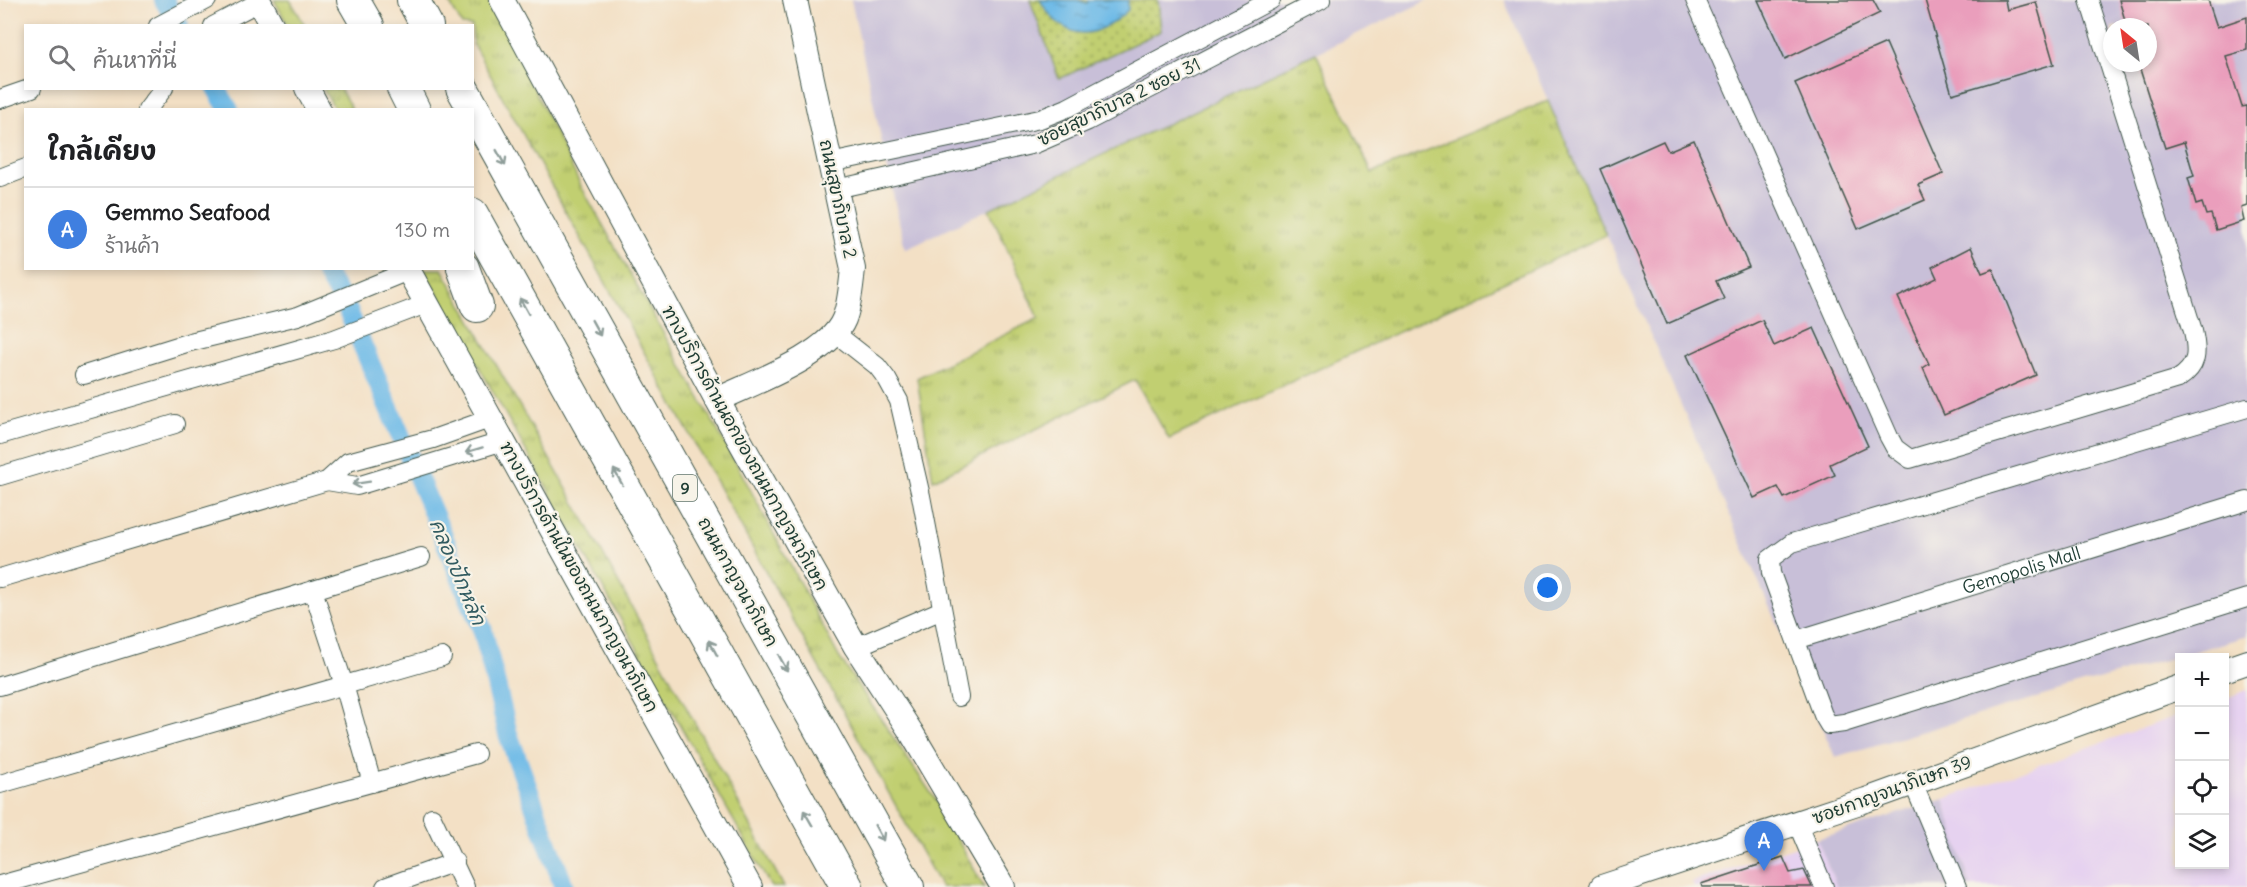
<!DOCTYPE html>
<html lang="th">
<meta charset="utf-8">
<style>
:root{--surface:#fff;--page:#f2f2f2;--text:#202124;--muted:#757577;--line:#e0e0e0;--accent:#1f6fb2}
body{margin:0;font-family:Delius,"Playpen Sans Thai",sans-serif;background:var(--page);color:var(--text)}
.controls{position:absolute;right:18px;bottom:18px;display:grid;overflow:hidden;border-radius:0px;box-shadow:0 3px 9px #0003}
.controls button{width:54px;height:54px;display:grid;place-items:center;padding:0;border:0;border-bottom:2px solid var(--line);background:var(--surface);color:var(--text);font:30px sans-serif}
.compass{position:absolute;left:2103px;top:18px;width:54px;height:54px;border-radius:50%;background:var(--surface);box-shadow:0 3px 9px #0003;rotate:330deg}
.you{position:absolute;left:1548px;top:588px;width:21px;height:21px;margin:-15px;border:4px solid #fff;border-radius:50%;background:#1a73e8;box-shadow:0 0 0 9px #1a73e833}
.badge{display:grid;place-items:center;width:39px;height:39px;border-radius:50%;background:var(--accent);color:#fff;font-size:20px;font-weight:700}
.pin{position:absolute;translate:-50% -50px;filter:drop-shadow(0 2px 3px #0008)}
.pin::after{content:'';position:absolute;top:32px;width:21px;height:18px;background:inherit;clip-path:polygon(0 0,100% 0,50% 100%)}
.list{margin:0;padding:0;list-style:none}
h2{display:flex;justify-content:space-between;align-items:center;height:78px;margin:0;padding:0 24px;font-size:26px}
h2 small{font-size:20px;font-weight:400;color:var(--muted)}
.list li{display:grid;grid-template-columns:39px 1fr auto;gap:18px;align-items:center;box-sizing:border-box;height:84px;padding:0 24px;border-top:2px solid var(--line)}
.list b{display:block;font-size:22px;white-space:nowrap}
.list p{margin:0;font-size:20px;white-space:nowrap;color:var(--muted)}
.list em{font-size:20px;font-style:normal;color:var(--muted)}
.icon{flex:none;width:33px;height:33px;fill:none;stroke:currentColor;stroke-width:2;stroke-linecap:round;stroke-linejoin:round}
.map{position:relative;flex:none;width:2247px;height:887px;overflow:hidden}
.search{position:absolute;background:var(--surface);box-shadow:0 3px 9px #0003;left:24px;top:24px;width:450px;height:66px;display:flex;align-items:center;gap:15px;box-sizing:border-box;padding:0 21px;border-radius:0px;color:var(--muted);font-size:22px}
.panel{position:absolute;background:var(--surface);box-shadow:0 3px 9px #0003;left:24px;top:108px;width:450px;height:162px;border-radius:0px}
.map>svg:first-child{display:block}
.built{fill:#e6d2f0}
.industrial{fill:#c8bfd8;fill-rule:evenodd}
.grass{fill:url(#grass-tufts);stroke:#708652;stroke-width:1.5}
.garden{fill:url(#garden-dots);stroke:#708652;stroke-width:1.5}
.water{fill:url(#water-ripples);stroke:#467c8e;stroke-width:1.5}
.lines{fill:none;stroke-linecap:round;stroke-linejoin:round}
.canal{stroke:#6dbae7;stroke-width:20}
.building{fill:#ea9ebc}
.street-casing{stroke:#3f554a;stroke-width:20}
.secondary-casing{stroke:#3f554a;stroke-width:26}
.highway-casing{stroke:#3f554a;stroke-width:34}
.street{stroke:#fff;stroke-width:18}
.secondary{stroke:#fff;stroke-width:24}
.highway{stroke:#fff;stroke-width:32}
.oneway{stroke:#8f9e9a}
.labels{text-anchor:middle;stroke-width:4.5;stroke-linejoin:round;paint-order:stroke}
.shield{fill:#f7f3e8;stroke:#60746a;stroke-width:1.5}
.shield-label{font-size:16px;font-weight:bold;fill:#1f3d34}
.street-label{font-size:18px;fill:#1f3d34;stroke:#f7f3e8}
.water-label{font-size:20px;font-style:italic;fill:#325c61;stroke:#f7f3e8}
</style>
<div class="map">
<svg width="2247" height="887" viewBox="0 0 2247 887">
<defs>
<pattern id="grass-tufts" width="24" height="20" patternUnits="userSpaceOnUse" patternTransform="scale(1.5)"><rect width="24" height="20" fill="#c1cf71"/><path d="M3 7l-1-3M5 7V3M7 7l1-3M15 17l-1-3M17 17v-4M19 17l1-3" fill="none" stroke="#9ca95e"/></pattern>
<pattern id="garden-dots" width="8" height="8" patternUnits="userSpaceOnUse" patternTransform="scale(1.5)"><rect width="8" height="8" fill="#c1cf71"/><path d="M2 2h.1M6 6h.1" fill="none" stroke="#9ca95e" stroke-width="1.8" stroke-linecap="round"/></pattern>
<pattern id="water-ripples" width="26" height="14" patternUnits="userSpaceOnUse" patternTransform="scale(1.5)"><rect width="26" height="14" fill="#6dbae7"/><path d="M2 4q2-2 4 0t4 0M15 11q2-2 4 0t4 0" fill="none" stroke="#5998bc"/></pattern>
</defs>
<rect width="100%" height="100%" fill="#f7f3e8"/>
<filter id="ink" filterUnits="userSpaceOnUse"><feTurbulence type="fractalNoise" baseFrequency=".0167" numOctaves="2"/><feDisplacementMap in="SourceGraphic" scale="12" xChannelSelector="R" yChannelSelector="G"/><feConvolveMatrix kernelMatrix="1 2 1 2 8 2 1 2 1" color-interpolation-filters="sRGB"/></filter>
<filter id="wash" filterUnits="userSpaceOnUse"><feTurbulence type="fractalNoise" baseFrequency=".008" numOctaves="4" result="noise"/><feDisplacementMap in="SourceGraphic" scale="24" xChannelSelector="R" yChannelSelector="G"/><feGaussianBlur stdDeviation="1.35" result="paint"/><feColorMatrix in="noise" values="0 0 0 0 0 0 0 0 0 0 0 0 0 0 0 0 0 1.4 0 .05"/><feComposite in="paint" operator="in"/></filter>
<g filter="url(#wash)">
<rect width="100%" height="100%" fill="#f3e0c5"/>
<!-- built -->
<path class="built" d="M2247,690v197h-276l-27,-88 235,-84 1,149h44l1,-165z
M1817,839l20,48h-143l-2,-5z"/>
<!-- industrial -->
<path class="industrial" d="M851,0h577l-523,249z
M1504,0h743v636l-412,121zM2112,27h36v36h-36z
M1944,799l27,88h-134l-20,-48z"/>
<!-- grass -->
<path class="grass" d="M274,0h16l15,25h-17z
M448,0h40l22,39 71,147 160,286 98,185 96,142 49,88h-43l-468,-843 -1,-18 -10,-1z
M1316,53l56,120 176,-72 58,134 -437,204 -34,-59 -202,100 -16,-102 122,-60 -50,-109z
M323,89h17l12,20h-17z
M424,269h18l144,254 198,364h-13z"/>
<!-- garden -->
<path class="garden" d="M1030,0h128l3,31 -102,48z"/>
<!-- water -->
<path class="water" d="M1040,0h37l10,3 2,-3h39v10c-33,32 -64,32 -88,-10z"/>
<g class="lines">
<!-- canal -->
<path class="canal" d="M164,0l15,26
M216,88l13,22
M323,268l25,43 135,320 25,103 56,153"/>
</g>
<g id="blocks">
<!-- building -->
<path class="building" d="M1758,0h115l7,13 -95,46z
M1925,0h80l2,10 29,-8 18,62 -102,30z
M2119,0h89l9,27 30,-10v33l-21,6 16,51 5,-1v100l-6,2 3,13 -28,9 -5,-16 -5,1 -4,-12 -6,2 -8,-27 6,-2 -10,-34 -19,6 -27,-85h10v-36h-21z
M1886,43l57,131 -25,11 7,15 -67,29 -63,-146z
M1694,140l55,127 -33,14 8,18 -57,25 -67,-155 63,-28 5,10z
M1971,247l11,26 11,-4 43,106 -92,40 -21,-47 6,-4 -31,-67 39,-19 -5,-11z
M1762,320l12,26 40,-18 54,118 -38,18 5,11 -51,23 -6,-11 -24,11 -67,-143z
M1783,857l7,16 14,-3 8,17h-110l-1,-3z"/>
</g>
</g>
<g filter="url(#ink)">
<use href="#blocks" fill-opacity="0" stroke="#3f554a" stroke-width="1.5"/>
<g class="lines">
<defs>
<g id="street">
<path d="M1695,0l194,437 6,11 15,11 268,-80c20,-13 20,-26 15,-48l-104,-331"/>
<path d="M158,26l49,-26"/>
<path d="M213,26l46,-24"/>
<path d="M0,99l32,-11"/>
<path d="M147,110l17,-22"/>
<path d="M830,163l210,-44 27,-11 204,-108"/>
<path d="M0,178l26,-10"/>
<path d="M836,189l199,-45 53,-23 233,-121"/>
<path d="M835,333l42,33 10,13 12,22 22,95 38,201"/>
<path d="M84,375l106,-33 108,-26 110,-45"/>
<path d="M2247,408l-455,135 -22,16 1,14 52,142 6,10 15,-2 403,-125"/>
<path d="M0,435l334,-96 92,-35"/>
<path d="M0,476l175,-52"/>
<path d="M327,481l30,5 147,-45"/>
<path d="M0,578l327,-97 21,-19 85,-23 59,-21"/>
<path d="M313,590l31,95 28,98"/>
<path id="s1" d="M1796,640l451,-139"/>
<path d="M856,647l86,-37"/>
<path d="M0,686l421,-129"/>
<path d="M1913,783l44,104"/>
<path d="M0,784l442,-127"/>
<path d="M432,817l33,70"/>
<path d="M1797,823l27,64"/>
<path d="M0,885l476,-131"/>
<path d="M385,887l70,-25"/>
</g>
<path id="secondary" d="M258,0l14,26
M502,0l215,400 139,247 55,85 92,155
M307,88l12,22
M407,268l343,619
M717,400c35,-17 112,-44 127,-81 6,-15 7,-34 9,-50l-58,-269
M2224,670l23,-8
M1602,887l264,-87 314,-113"/>
<path id="highway" d="M353,0l15,26
M413,0l14,26
M403,88l11,22
M462,88l446,799
M472,214l375,673
M463,268l14,38"/>
</defs>
<!-- street casing -->
<use href="#street" class="street-casing"/>
<!-- secondary casing -->
<use href="#secondary" class="secondary-casing"/>
<!-- highway casing -->
<use href="#highway" class="highway-casing"/>
<!-- street -->
<use href="#street" class="street"/>
<!-- secondary -->
<use href="#secondary" class="secondary"/>
<!-- highway -->
<use href="#highway" class="highway"/>
</g>
<!-- one-way arrows -->
<defs><path id="oneway-shaft" d="M-6 0H5M1.5-3L5.5 0L1.5 3" fill="none" stroke-width="1.6" stroke-linecap="round" stroke-linejoin="round" transform="scale(1.5)"/></defs>
<g class="oneway">
<use href="#oneway-shaft" transform="translate(501 158) rotate(61)"/>
<use href="#oneway-shaft" transform="translate(524 306) rotate(-119)"/>
<use href="#oneway-shaft" transform="translate(596 328) rotate(61)"/>
<use href="#oneway-shaft" transform="translate(474 450) rotate(163)"/>
<use href="#oneway-shaft" transform="translate(618 477) rotate(-119)"/>
<use href="#oneway-shaft" transform="translate(361 483) rotate(171)"/>
<use href="#oneway-shaft" transform="translate(713 648) rotate(-119)"/>
<use href="#oneway-shaft" transform="translate(783 663) rotate(61)"/>
<use href="#oneway-shaft" transform="translate(808 818) rotate(-120)"/>
<use href="#oneway-shaft" transform="translate(879 833) rotate(61)"/>
</g>
</g>
<g class="labels">
<!-- shield labels -->
<rect class="shield" x="673" y="475" width="24" height="26" rx="4.5"/>
<g class="shield-label">
<text x="685" y="494">9</text>
</g>
<!-- street labels -->
<g class="street-label">
<text transform="translate(1119 102) rotate(-26)" y="6">ซอยสุขาภิบาล 2 ซอย 31</text>
<text transform="translate(838 199) rotate(78)" y="6">ถนนสุขาภิบาล 2</text>
<text transform="translate(745 448) rotate(61)" y="6">ทางบริการด้านนอกของถนนกาญจนาภิเษก</text>
<text dy="6" stroke="none"><textPath href="#s1" startOffset="236">Gemopolis Mall</textPath></text>
<text transform="translate(579 577) rotate(61)" y="6">ทางบริการด้านในของถนนกาญจนาภิเษก</text>
<text transform="translate(738 582) rotate(61)" y="6">ถนนกาญจนาภิเษก</text>
<text transform="translate(1892 790) rotate(-20)" y="6">ซอยกาญจนาภิเษก 39</text>
</g>
<!-- water labels -->
<g class="water-label">
<text transform="translate(458 572) rotate(67)" y="7">คลองปักหลัก</text>
</g>
</g>
</svg>
<div class="controls">
<button>+</button>
<button>−</button>
<button><svg class="icon" aria-label="locate" viewBox="0 0 24 24"><circle cx="12" cy="12" r="6"/><path d="M12 2v4M12 18v4M2 12h4M18 12h4"/></svg></button>
<button><svg class="icon" aria-label="layers" viewBox="0 0 24 24"><path d="M12 4l9 5-9 5-9-5zM3 14l9 5 9-5"/></svg></button>
</div>
<svg class="compass" viewBox="-18 -18 36 36"><path d="M0-13l5 13h-10z" fill="#e53935"/><path d="M0 13l5-13h-10z" fill="#757577"/></svg>
<div class="you"></div>
<div class="pin badge" style="left:1764px;top:871px;background:#3f7fe0">A</div>
<div class="search"><svg class="icon" aria-label="search" viewBox="0 0 24 24"><circle cx="10" cy="10" r="6"/><path d="M15 15l6 6"/></svg>ค้นหาที่นี่</div>
<section class="panel">
<h2>ใกล้เคียง<small></small></h2>
<ul class="list">
<li><span class="badge" style="background:#3f7fe0">A</span><div><b>Gemmo Seafood</b><p>ร้านค้า</p></div><em>130 m</em></li>
</ul>
</section>
</div>
